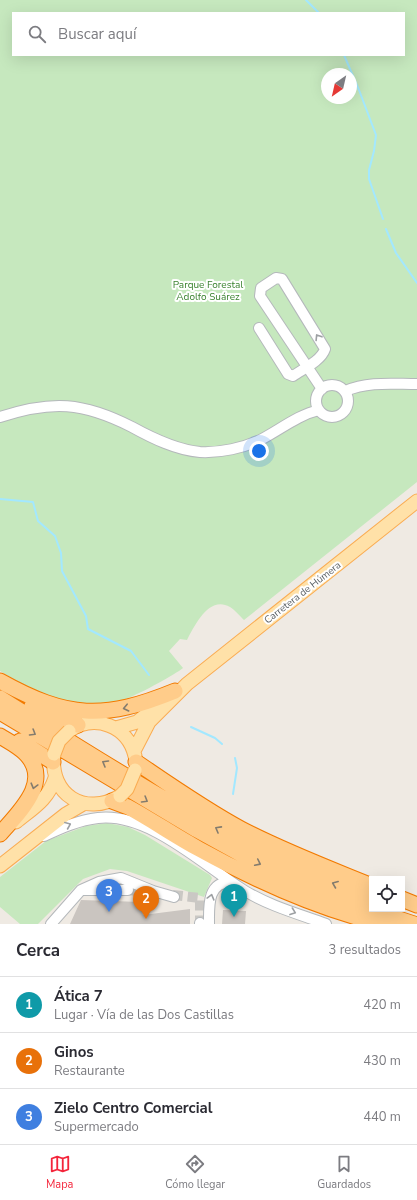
<!DOCTYPE html>
<html lang="es">
<meta charset="utf-8">
<style>
:root{--surface:#fff;--page:#f2f2f3;--text:#2b2b33;--muted:#7c7c81;--line:#e1e1e2;--accent:#f4253b}
body{margin:0;font-family:"Nunito Sans",sans-serif;background:var(--page);color:var(--text)}
.controls{position:absolute;right:12px;bottom:12px;display:grid;overflow:hidden;border-radius:0px;box-shadow:0 4px 16px #0002}
.controls button{width:36px;height:36px;display:grid;place-items:center;padding:0;border:0;border-bottom:1px solid var(--line);background:var(--surface);color:var(--text);font:20px sans-serif}
.compass{position:absolute;left:321px;top:68px;width:36px;height:36px;border-radius:50%;background:var(--surface);box-shadow:0 4px 16px #0002;rotate:214deg}
.you{position:absolute;left:259px;top:451px;width:14px;height:14px;margin:-10px;border:3px solid #fff;border-radius:50%;background:#1a73e8;box-shadow:0 0 0 6px #1a73e833}
.badge{display:grid;place-items:center;width:26px;height:26px;border-radius:50%;background:var(--accent);color:#fff;font-size:13px;font-weight:700}
.pin{position:absolute;translate:-50% -33px;filter:drop-shadow(0 1px 2px #0008)}
.pin::after{content:'';position:absolute;top:21px;width:14px;height:12px;background:inherit;clip-path:polygon(0 0,100% 0,50% 100%)}
.list{margin:0;padding:0;list-style:none}
h2{display:flex;justify-content:space-between;align-items:center;height:52px;margin:0;padding:0 16px;font-size:17px}
h2 small{font-size:13px;font-weight:400;color:var(--muted)}
.list li{display:grid;grid-template-columns:26px 1fr auto;gap:12px;align-items:center;box-sizing:border-box;height:56px;padding:0 16px;border-top:1px solid var(--line)}
.list b{display:block;font-size:15px;white-space:nowrap}
.list p{margin:0;font-size:13px;white-space:nowrap;color:var(--muted)}
.list em{font-size:13px;font-style:normal;color:var(--muted)}
.icon{flex:none;width:22px;height:22px;fill:none;stroke:currentColor;stroke-width:2;stroke-linecap:round;stroke-linejoin:round}
.map{position:relative;flex:none;width:417px;height:924px;overflow:hidden}
.search{position:absolute;background:var(--surface);box-shadow:0 4px 16px #0002;left:12px;right:12px;top:12px;height:44px;display:flex;align-items:center;gap:10px;box-sizing:border-box;padding:0 14px;border-radius:0px;color:var(--muted);font-size:15px}
.sheet{height:220px;background:var(--surface)}
nav{display:flex;justify-content:space-around;align-items:center;box-sizing:border-box;height:56px;border-top:1px solid var(--line);background:var(--surface);font-size:11px;color:var(--muted)}
nav a{display:grid;justify-items:center;gap:2px}
nav .on{color:var(--accent)}
.map>svg:first-child{display:block}
.green{fill:#c6e8be;fill-rule:evenodd}
.lines{fill:none;stroke-linecap:round;stroke-linejoin:round}
.stream{stroke:#a3e8ff;stroke-width:2}
.building{fill:#cac5c0}
.minor-tunnel{stroke:#cac8c4;stroke-width:10;stroke-dasharray:10 5;stroke-linecap:butt}
.minor-casing{stroke:#b4b8bb;stroke-width:12}
.major-casing{stroke:#faac52;stroke-width:15}
.highway-casing{stroke:#f27a00;stroke-width:17}
.minor{stroke:#fff;stroke-width:10}
.major{stroke:#ffe1a8;stroke-width:13}
.highway{stroke:#ffcc8a;stroke-width:15}
.major-bridge-casing{stroke:#faac52;stroke-width:15;stroke-linecap:butt}
.major-bridge{stroke:#ffe1a8;stroke-width:13}
.oneway{stroke:#9da0a3}
.oneway2{stroke:#847c6e}
.labels{text-anchor:middle;stroke-width:4;stroke-linejoin:round;paint-order:stroke}
.park-label{font-size:10px;fill:#3a822f;stroke:#fff}
.street-label{font-size:10px;fill:#5b6165;stroke:#fff}
</style>
<div class="map">
<svg width="417" height="924" viewBox="0 0 417 924">
<rect width="100%" height="100%" fill="#efeae3"/>
<!-- green -->
<path class="green" d="M0,0h417v482l-173,138c-4,-4 -9,-10 -14,-13 -21,-12 -35,18 -43,33l-7,-1 -11,12 14,17 -4,3c-13,8 -46,27 -60,30 -43,12 -83,-8 -119,-30zM13,13h391v42h-391zM327,74h24v24h-24z
M107,823l21,4 17,8 65,40 2,3 -8,19 -77,-26 -17,-2 -27,10 -45,45h-18l-20,-17v-30l46,-36 40,-15z"/>
<g class="lines">
<!-- stream -->
<path class="stream" d="M306,0l13,13
M344,55l15,35 17,45 -2,16 -5,19v9l14,40
M386,229l10,24 21,30
M0,499l33,3 5,19 17,15 6,17 1,18 24,45 2,13 43,22 18,24
M191,727l24,11 7,6
M233,794l4,-26 -2,-10"/>
</g>
<!-- building -->
<path class="building" d="M81,900l60,2 2,13 47,-6v15h-120z
M223,910l23,1 -1,13h-23z"/>
<g class="lines">
<!-- minor-tunnel -->
<path class="minor-tunnel" d="M128,890l72,8v25"/>
<defs>
<path id="minor" d="M259,328l29,46 5,2c10,-7 28,-15 32,-27l-43,-70 -6,-1 -15,10 -1,8 62,93
M316 401a16 16 0 1 1 32 0a16 16 0 1 1-32 0Z
M345,391c24,-10 47,-7 72,-7
M0,417c52,-17 83,-15 132,10 20,11 44,23 68,25 20,1 44,-4 62,-13 19,-10 36,-24 57,-29
M44,836c17,-8 35,-16 54,-18 51,-6 106,48 147,73 25,15 54,23 81,33
M81,890l18,-8 22,-4 32,13 21,6
M51,924l30,-34h47
M200,924v-1
M209,924c0,-18 -2,-42 22,-42"/>
<path id="major" d="M116,728l21,-6 16,-13
M69,731c26,-18 59,-5 66,25
M134,751l15,-29 38,-38 230,-183
M54,754c-5,41 31,63 66,42
M16,822c17,-14 32,-22 39,-44
M0,866l66,-52 17,-10"/>
<path id="highway" d="M0,681c68,38 104,39 175,10
M0,698c119,74 238,154 372,199
M32,706l21,11 25,8
M0,712l197,118 58,32 44,20 66,26 49,16
M0,736c8,5 18,10 25,17 29,28 -7,60 -25,81
M20,741l33,21
M136,762c34,23 68,47 105,67 42,22 87,39 131,57
M112,801l16,6c24,13 47,29 71,42 58,32 119,60 184,75
M402,899l15,6"/>
</defs>
<!-- minor casing -->
<use href="#minor" class="minor-casing"/>
<!-- major casing -->
<use href="#major" class="major-casing"/>
<!-- highway casing -->
<use href="#highway" class="highway-casing"/>
<!-- minor -->
<use href="#minor" class="minor"/>
<!-- major -->
<use href="#major" class="major"/>
<!-- highway -->
<use href="#highway" class="highway"/>
<defs>
<path id="major-bridge" d="M54,754l5,-13 10,-10
M120,796l7,-7 8,-19"/>
</defs>
<!-- major-bridge casing -->
<use href="#major-bridge" class="major-bridge-casing"/>
<!-- major-bridge -->
<use href="#major-bridge" class="major-bridge"/>
</g>
<!-- one-way arrows -->
<defs><path id="oneway-chevron" d="M-2-3.5L2.5 0L-2 3.5" fill="none" stroke-width="1.6" stroke-linecap="round" stroke-linejoin="round"/></defs>
<g class="oneway">
<use href="#oneway-chevron" transform="translate(318 337) rotate(-122)"/>
<use href="#oneway-chevron" transform="translate(68 825) rotate(-23)"/>
<use href="#oneway-chevron" transform="translate(211 897) rotate(-75)"/>
<use href="#oneway-chevron" transform="translate(293 912) rotate(20)"/>
</g>
<g class="oneway2">
<use href="#oneway-chevron" transform="translate(126 708) rotate(167)"/>
<use href="#oneway-chevron" transform="translate(33 733) rotate(31)"/>
<use href="#oneway-chevron" transform="translate(105 763) rotate(-150)"/>
<use href="#oneway-chevron" transform="translate(34 786) rotate(105)"/>
<use href="#oneway-chevron" transform="translate(145 800) rotate(31)"/>
<use href="#oneway-chevron" transform="translate(218 829) rotate(-151)"/>
<use href="#oneway-chevron" transform="translate(258 863) rotate(26)"/>
<use href="#oneway-chevron" transform="translate(335 884) rotate(-158)"/>
</g>
<g class="labels">
<!-- park labels -->
<g class="park-label">
<text x="208" y="288">Parque Forestal<tspan x="208" dy="12">Adolfo Suárez</tspan></text>
</g>
<!-- street labels -->
<g class="street-label">
<text transform="translate(302 592) rotate(-38)" y="4">Carretera de Húmera</text>
</g>
</g>
</svg>
<div class="controls">
<button><svg class="icon" aria-label="locate" viewBox="0 0 24 24"><circle cx="12" cy="12" r="6"/><path d="M12 2v4M12 18v4M2 12h4M18 12h4"/></svg></button>
</div>
<svg class="compass" viewBox="-18 -18 36 36"><path d="M0-13l5 13h-10z" fill="#e53935"/><path d="M0 13l5-13h-10z" fill="#7c7c81"/></svg>
<div class="you"></div>
<div class="pin badge" style="left:234px;top:917px;background:#0f9aa8">1</div>
<div class="pin badge" style="left:146px;top:919px;background:#e8710a">2</div>
<div class="pin badge" style="left:109px;top:912px;background:#3f7fe0">3</div>
<div class="search"><svg class="icon" aria-label="search" viewBox="0 0 24 24"><circle cx="10" cy="10" r="6"/><path d="M15 15l6 6"/></svg>Buscar aquí</div>
</div>
<section class="sheet">
<h2>Cerca<small>3 resultados</small></h2>
<ul class="list">
<li><span class="badge" style="background:#0f9aa8">1</span><div><b>Ática 7</b><p>Lugar · Vía de las Dos Castillas</p></div><em>420 m</em></li>
<li><span class="badge" style="background:#e8710a">2</span><div><b>Ginos</b><p>Restaurante</p></div><em>430 m</em></li>
<li><span class="badge" style="background:#3f7fe0">3</span><div><b>Zielo Centro Comercial</b><p>Supermercado</p></div><em>440 m</em></li>
</ul>
</section>
<nav>
<a class="on"><svg class="icon" aria-label="map" viewBox="0 0 24 24"><path d="M3 6l6-2 6 2 6-2v14l-6 2-6-2-6 2zM9 4v14M15 6v14"/></svg>Mapa</a>
<a><svg class="icon" aria-label="directions" viewBox="0 0 24 24"><path d="M12 3l9 9-9 9-9-9zM9 14v-3h6M13 9l2 2-2 2"/></svg>Cómo llegar</a>
<a><svg class="icon" aria-label="saved" viewBox="0 0 24 24"><path d="M7 4h10v16l-5-4-5 4z"/></svg>Guardados</a>
</nav>
